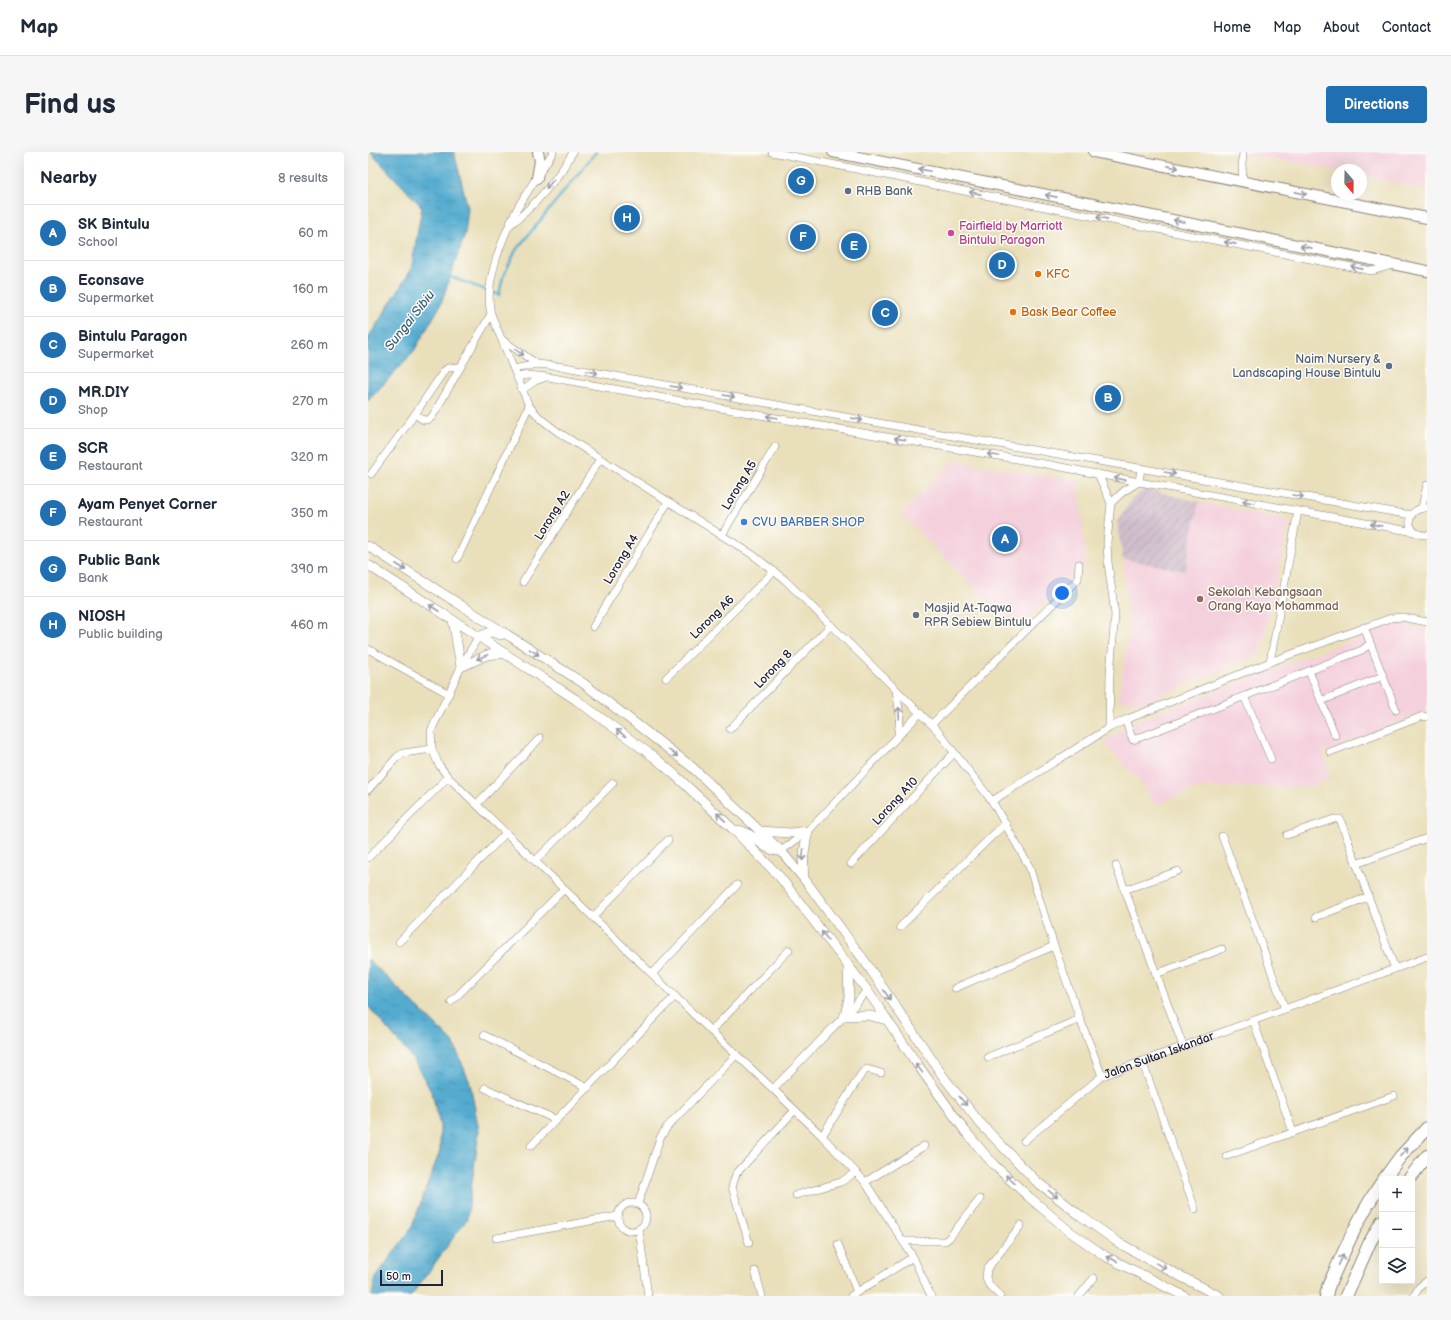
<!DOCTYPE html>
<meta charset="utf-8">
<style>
:root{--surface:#fff;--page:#f6f6f7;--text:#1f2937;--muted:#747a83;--line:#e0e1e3;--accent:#1f6fb2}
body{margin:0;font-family:"Balsamiq Sans",sans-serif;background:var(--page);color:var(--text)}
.controls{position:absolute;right:12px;bottom:12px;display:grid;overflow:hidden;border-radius:4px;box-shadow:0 4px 16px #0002}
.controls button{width:36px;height:36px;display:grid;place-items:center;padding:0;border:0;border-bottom:1px solid var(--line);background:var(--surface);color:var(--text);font:20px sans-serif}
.compass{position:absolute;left:963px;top:12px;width:36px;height:36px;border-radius:50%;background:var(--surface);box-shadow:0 4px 16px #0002;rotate:160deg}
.scale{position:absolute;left:12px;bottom:10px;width:63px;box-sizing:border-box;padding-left:4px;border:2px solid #22223b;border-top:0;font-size:11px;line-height:14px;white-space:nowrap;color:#22223b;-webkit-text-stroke:3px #fdfcf7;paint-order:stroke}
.you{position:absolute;left:694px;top:441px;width:14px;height:14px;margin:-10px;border:3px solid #fff;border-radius:50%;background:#1a73e8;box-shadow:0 0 0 6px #1a73e833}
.badge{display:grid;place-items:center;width:26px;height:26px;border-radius:50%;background:var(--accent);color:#fff;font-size:13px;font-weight:700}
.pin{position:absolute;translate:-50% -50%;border:2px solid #fff;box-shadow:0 1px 4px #0006}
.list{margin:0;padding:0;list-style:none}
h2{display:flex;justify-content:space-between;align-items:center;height:52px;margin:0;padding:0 16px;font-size:17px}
h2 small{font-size:13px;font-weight:400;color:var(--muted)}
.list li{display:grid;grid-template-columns:26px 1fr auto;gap:12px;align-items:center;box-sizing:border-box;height:56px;padding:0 16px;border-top:1px solid var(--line)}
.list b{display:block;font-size:15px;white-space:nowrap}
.list p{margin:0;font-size:13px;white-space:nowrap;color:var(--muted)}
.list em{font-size:13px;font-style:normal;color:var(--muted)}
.icon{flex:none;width:22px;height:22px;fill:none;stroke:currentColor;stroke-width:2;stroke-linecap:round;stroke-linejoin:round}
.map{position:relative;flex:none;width:1059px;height:1144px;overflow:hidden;border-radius:4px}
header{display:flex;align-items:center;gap:24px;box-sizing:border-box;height:56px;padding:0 20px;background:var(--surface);border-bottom:1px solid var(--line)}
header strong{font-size:19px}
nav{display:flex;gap:22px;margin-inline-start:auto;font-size:14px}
.intro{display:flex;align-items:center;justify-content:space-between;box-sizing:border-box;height:96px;padding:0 24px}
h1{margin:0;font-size:28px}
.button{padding:10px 18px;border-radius:4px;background:var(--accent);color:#fff;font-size:14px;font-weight:700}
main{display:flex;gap:24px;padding:0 24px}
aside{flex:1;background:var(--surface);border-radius:4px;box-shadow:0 4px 16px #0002}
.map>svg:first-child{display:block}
.built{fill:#f4cfdc}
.industrial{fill:url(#industrial-furrows)}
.water{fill:url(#water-ripples);stroke:#3a6685}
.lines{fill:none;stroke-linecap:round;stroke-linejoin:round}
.stream{stroke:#52abcf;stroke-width:2.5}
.minor-casing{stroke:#86807a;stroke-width:8}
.tertiary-casing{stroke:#86807a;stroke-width:10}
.secondary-casing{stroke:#86807a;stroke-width:12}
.primary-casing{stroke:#86807a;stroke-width:14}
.minor{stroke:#fff;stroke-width:7}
.tertiary{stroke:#fff;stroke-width:9}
.secondary{stroke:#fff;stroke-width:10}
.primary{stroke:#fff;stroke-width:12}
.oneway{stroke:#9c9ca7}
.service-dot{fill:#5c6f8a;stroke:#fdfcf7;stroke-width:1.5}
.hotel-dot{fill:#d1479c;stroke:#fdfcf7;stroke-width:1.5}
.food-dot{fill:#e8710a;stroke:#fdfcf7;stroke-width:1.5}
.shop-dot{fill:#3f7fe0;stroke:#fdfcf7;stroke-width:1.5}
.education-dot{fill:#8d6e63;stroke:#fdfcf7;stroke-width:1.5}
.worship-dot{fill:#6b7280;stroke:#fdfcf7;stroke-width:1.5}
.labels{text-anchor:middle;stroke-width:3;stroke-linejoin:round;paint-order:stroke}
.service-label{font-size:12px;fill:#4e5e75;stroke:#fdfcf7;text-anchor:start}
.hotel-label{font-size:12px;fill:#b23c85;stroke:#fdfcf7;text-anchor:start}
.food-label{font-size:12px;fill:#c56008;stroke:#fdfcf7;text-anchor:start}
.street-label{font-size:12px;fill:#22223b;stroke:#fdfcf7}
.shop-label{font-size:12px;fill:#366cbe;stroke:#fdfcf7;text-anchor:start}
.education-label{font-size:12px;fill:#785e54;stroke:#fdfcf7;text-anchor:start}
.worship-label{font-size:12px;fill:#5b616d;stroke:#fdfcf7;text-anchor:start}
.water-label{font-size:13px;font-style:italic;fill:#38607e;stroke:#fdfcf7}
</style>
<header>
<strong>Map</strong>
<nav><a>Home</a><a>Map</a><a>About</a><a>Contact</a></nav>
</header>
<div class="intro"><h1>Find us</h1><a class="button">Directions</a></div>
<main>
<aside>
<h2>Nearby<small>8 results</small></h2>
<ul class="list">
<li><span class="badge">A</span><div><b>SK Bintulu</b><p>School</p></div><em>60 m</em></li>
<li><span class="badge">B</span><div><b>Econsave</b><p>Supermarket</p></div><em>160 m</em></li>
<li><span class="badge">C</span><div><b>Bintulu Paragon</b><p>Supermarket</p></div><em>260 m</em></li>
<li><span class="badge">D</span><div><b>MR.DIY</b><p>Shop</p></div><em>270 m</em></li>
<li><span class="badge">E</span><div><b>SCR</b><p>Restaurant</p></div><em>320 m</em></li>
<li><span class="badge">F</span><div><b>Ayam Penyet Corner</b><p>Restaurant</p></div><em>350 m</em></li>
<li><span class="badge">G</span><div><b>Public Bank</b><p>Bank</p></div><em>390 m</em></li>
<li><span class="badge">H</span><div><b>NIOSH</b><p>Public building</p></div><em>460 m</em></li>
</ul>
</aside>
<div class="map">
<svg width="1059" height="1144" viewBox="0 0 1059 1144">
<defs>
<pattern id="industrial-furrows" width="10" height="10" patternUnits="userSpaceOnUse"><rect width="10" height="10" fill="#d0bdcc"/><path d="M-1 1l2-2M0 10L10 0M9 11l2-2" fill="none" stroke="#b2a2b0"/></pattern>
<pattern id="water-ripples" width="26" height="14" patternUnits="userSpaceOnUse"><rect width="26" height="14" fill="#52abcf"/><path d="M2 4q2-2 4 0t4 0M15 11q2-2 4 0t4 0" fill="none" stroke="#448ba9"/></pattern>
</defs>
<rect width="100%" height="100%" fill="#fdfcf7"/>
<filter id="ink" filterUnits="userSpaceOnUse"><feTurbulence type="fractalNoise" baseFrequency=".025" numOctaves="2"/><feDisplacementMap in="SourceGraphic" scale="8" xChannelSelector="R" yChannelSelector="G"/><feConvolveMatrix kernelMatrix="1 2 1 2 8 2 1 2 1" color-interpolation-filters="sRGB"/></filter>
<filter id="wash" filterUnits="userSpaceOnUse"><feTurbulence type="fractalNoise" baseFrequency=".012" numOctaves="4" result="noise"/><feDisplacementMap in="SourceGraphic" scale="16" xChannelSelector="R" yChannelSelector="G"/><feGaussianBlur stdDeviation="0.9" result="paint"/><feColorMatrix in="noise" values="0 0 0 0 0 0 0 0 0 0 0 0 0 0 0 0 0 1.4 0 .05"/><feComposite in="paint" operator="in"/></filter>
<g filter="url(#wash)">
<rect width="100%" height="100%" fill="#e9dfba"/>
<!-- built -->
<path class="built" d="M857,0h202v38l-66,-14v-6h-24v1l-27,-6z
M586,308l64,12 60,8 8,84 -70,65 -115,-115z
M831,350l91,19 -30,134 -119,48 -23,-4 12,-72 -7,-68 62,12z
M1032,470l27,8v80l-103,43 6,25 -21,9h-108l-46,18 -16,-25 -36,-38 36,-22z"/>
<!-- industrial -->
<path class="industrial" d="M777,337l54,13 -14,69 -62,-12 -6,-37 16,-24z"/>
<!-- water -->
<path class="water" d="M2,0h84l14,56 -3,26 -25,72 -26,45 -46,50v-65l4,-4 39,-62 11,-63z
M0,807l85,83 17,41 9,48 -12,88 -56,77h-39l3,-18 36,-49 29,-78v-25l-8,-33 -19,-34 -45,-53z"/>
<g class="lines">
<!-- stream -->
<path class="stream" d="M80,124l51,19 4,-18 13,-27 80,-98"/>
</g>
</g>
<g filter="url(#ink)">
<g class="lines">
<defs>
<g id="minor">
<path d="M185,0c-12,19 -25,38 -36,57 -14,27 -34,75 -26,105l38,92 12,13 17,13 195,123 32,25 152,150 55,71 117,-73 16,-8 145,-58 121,-44 11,-1 25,5"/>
<path d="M404,0l227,46 373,73 21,-6"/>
<path d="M875,29l-1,-16 1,-13"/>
<path d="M142,73c23,-17 49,-48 63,-73"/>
<path d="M136,189l33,23"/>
<path d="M146,217l23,-5 28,3 376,67 470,81"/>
<path d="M149,225l11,-2 20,2 256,46 236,40 99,19 276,50"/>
<path d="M154,238l13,-9 9,-3"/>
<path d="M47,262c7,5 9,9 17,3l59,-103"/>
<path d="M3,322l44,-60 29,-43 4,-3 11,-1"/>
<path d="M730,322l13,29 -4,39 1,20 7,53 -5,58 -1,55"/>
<path d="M743,351l13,-12 15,-9 2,-14"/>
<path d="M1054,355l5,-22"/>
<path d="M1059,356c-23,-1 -23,28 0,27"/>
<path d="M354,383l53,-88"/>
<path d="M89,407l72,-153"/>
<path d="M155,430l77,-123"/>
<path d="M225,475l75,-125"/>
<path d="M996,475l32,83"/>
<path d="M110,485l-17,30 -30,64 1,18 7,16 9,12 263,254 62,58"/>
<path d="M0,497l81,45"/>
<path d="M902,510l28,-151"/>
<path d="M941,519l26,64"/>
<path d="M298,526l108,-107"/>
<path d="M528,538l4,25 -2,21"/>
<path d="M876,544l27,63"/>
<path d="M953,549l62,-25"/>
<path d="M757,568l8,20 229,-90 8,-6"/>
<path d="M564,572l146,-145 1,-15"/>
<path d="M362,577l101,-104"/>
<path d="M962,600l93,-36 4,1"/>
<path d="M0,638l29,-33 6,-4 29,-4"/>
<path d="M624,649l37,65 25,80 26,73 22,57"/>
<path d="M109,652l63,-66"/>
<path d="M919,683l47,-16h6l55,150"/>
<path d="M854,684l63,173"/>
<path d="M413,699l27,-20 112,-118"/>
<path d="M0,706l80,-81"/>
<path d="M167,709l78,-78"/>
<path d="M483,712l103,-111"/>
<path d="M988,712l71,-26"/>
<path d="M748,714l67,180"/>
<path d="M756,738l54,-19"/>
<path d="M225,765l75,-77"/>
<path d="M948,765l52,-20"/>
<path d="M532,775l95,-94 11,-9"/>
<path d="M31,790l107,-109"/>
<path d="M284,822l85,-89"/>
<path d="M788,822l66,-25"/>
<path d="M587,836l99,-42"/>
<path d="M499,838l-11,14 -83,85 49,47 43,46 48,75 18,39"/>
<path d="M83,850l113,-113"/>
<path d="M885,868l40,112"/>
<path d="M343,879l78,-81"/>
<path d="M116,883l104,53"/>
<path d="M620,905l92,-38"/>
<path d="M774,909l53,148"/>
<path d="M117,936l72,32"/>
<path d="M454,984l40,-63 5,-4 14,4"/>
<path id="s1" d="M656,989l78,-65 325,-119"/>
<path d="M163,994l144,-150"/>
<path d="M859,1004l167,-60"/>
<path d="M497,1030l59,-36"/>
<path d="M428,1043l45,-13 15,-10"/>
<circle cx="264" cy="1065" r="14"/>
<path d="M270,1052l22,-66 7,-11 69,-72"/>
<path d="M271,1077l9,67"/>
<path d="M128,1086l122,-22"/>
<path d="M535,1089h42l4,-3 31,-39"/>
<path d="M381,1091l-17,-56 4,-13 59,-64"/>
<path d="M470,1092l19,48"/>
<path d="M387,1119l7,25"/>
<path d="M483,1144l62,-39"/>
<path d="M632,1144l-11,-11 -3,-7 1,-9 34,-44"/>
<path d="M711,1144l15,-18"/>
<path d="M1046,1144l5,-9 8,-6"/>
</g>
<path id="tertiary" d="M0,394l215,137 109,84 89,84 24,29 61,83 79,116 35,44 56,58 45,35 38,27 61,33 39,20
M0,413l207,134 79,58 21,18 59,55 45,46 88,114 48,71 50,70 29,34 35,32 40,34 36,25 79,40
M85,468l8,47 26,-12 18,-2
M110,485l13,-5 10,3
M366,678c19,-1 26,21 47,21
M391,679l32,2 17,-2c-4,17 -6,31 -4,48
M480,814l1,32 -4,18 22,-1 20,5"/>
<path id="secondary" d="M465,0l594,119
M726,0l333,66
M169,26l3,-17 -2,-9"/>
<path id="primary" d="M1016,1027l16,-22 27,-29
M1041,1027l18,-23
M958,1144l2,-9c16,-36 32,-73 54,-105
M978,1144l24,-54 12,-21"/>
</defs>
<!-- minor casing -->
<use href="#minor" class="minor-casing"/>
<!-- tertiary casing -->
<use href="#tertiary" class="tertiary-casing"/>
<!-- secondary casing -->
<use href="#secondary" class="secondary-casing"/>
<!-- primary casing -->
<use href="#primary" class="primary-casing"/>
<!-- minor -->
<use href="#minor" class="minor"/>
<!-- tertiary -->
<use href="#tertiary" class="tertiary"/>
<!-- secondary -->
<use href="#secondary" class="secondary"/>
<!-- primary -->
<use href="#primary" class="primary"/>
</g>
<!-- one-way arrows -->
<defs><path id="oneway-shaft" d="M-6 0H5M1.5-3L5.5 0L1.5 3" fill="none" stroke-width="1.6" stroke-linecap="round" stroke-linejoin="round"/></defs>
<g class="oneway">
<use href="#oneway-shaft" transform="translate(805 15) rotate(11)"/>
<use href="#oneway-shaft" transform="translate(556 18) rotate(-169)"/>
<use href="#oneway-shaft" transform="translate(182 32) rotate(130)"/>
<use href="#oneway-shaft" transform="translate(607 41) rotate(-169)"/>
<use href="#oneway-shaft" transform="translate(933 41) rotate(11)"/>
<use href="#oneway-shaft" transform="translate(683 44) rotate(-169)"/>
<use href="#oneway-shaft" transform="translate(734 66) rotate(-169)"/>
<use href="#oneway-shaft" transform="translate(811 69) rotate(-169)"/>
<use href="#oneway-shaft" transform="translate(862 91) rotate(-169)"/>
<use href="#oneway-shaft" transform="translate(938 95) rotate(-169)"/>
<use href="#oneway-shaft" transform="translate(989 116) rotate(-169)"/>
<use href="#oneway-shaft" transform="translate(151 200) rotate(35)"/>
<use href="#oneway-shaft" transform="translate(224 220) rotate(10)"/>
<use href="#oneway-shaft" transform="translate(308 235) rotate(10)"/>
<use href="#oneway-shaft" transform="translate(361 244) rotate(10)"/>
<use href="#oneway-shaft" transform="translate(404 265) rotate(-170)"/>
<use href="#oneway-shaft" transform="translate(489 267) rotate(10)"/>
<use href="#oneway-shaft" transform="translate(532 287) rotate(-170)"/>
<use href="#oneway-shaft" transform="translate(625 303) rotate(-171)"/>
<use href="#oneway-shaft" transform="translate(802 321) rotate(10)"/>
<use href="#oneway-shaft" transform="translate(752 327) rotate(-169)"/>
<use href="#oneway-shaft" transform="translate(930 344) rotate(10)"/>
<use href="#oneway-shaft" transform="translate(880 350) rotate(-170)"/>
<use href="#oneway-shaft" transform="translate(1008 373) rotate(-170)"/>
<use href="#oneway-shaft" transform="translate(33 415) rotate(33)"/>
<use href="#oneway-shaft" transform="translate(66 456) rotate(-147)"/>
<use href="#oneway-shaft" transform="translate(166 500) rotate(32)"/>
<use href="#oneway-shaft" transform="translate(114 505) rotate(157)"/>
<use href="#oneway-shaft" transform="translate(531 561) rotate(-93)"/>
<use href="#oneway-shaft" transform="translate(253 581) rotate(-144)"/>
<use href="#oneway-shaft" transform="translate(305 601) rotate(38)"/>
<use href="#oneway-shaft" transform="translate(353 665) rotate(-137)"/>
<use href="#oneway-shaft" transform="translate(435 703) rotate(95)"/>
<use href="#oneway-shaft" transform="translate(457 784) rotate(-128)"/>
<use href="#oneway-shaft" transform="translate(519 843) rotate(57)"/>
<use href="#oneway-shaft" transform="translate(551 916) rotate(-126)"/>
<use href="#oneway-shaft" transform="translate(595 949) rotate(51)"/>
<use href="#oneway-shaft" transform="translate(1036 1000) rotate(-47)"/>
<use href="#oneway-shaft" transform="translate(642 1027) rotate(-137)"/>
<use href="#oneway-shaft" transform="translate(685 1042) rotate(38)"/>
<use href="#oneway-shaft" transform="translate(744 1107) rotate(-153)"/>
<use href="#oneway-shaft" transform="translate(973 1108) rotate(-65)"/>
<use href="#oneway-shaft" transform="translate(793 1114) rotate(29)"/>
</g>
</g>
<!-- markers -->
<g class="service-dot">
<circle cx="480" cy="39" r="4"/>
<circle cx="1021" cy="214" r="4"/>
</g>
<circle class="hotel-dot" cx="583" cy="81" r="4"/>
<g class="food-dot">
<circle cx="670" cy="122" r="4"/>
<circle cx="645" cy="160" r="4"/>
</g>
<circle class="shop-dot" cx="376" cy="370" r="4"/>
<circle class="education-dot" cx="832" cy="447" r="4"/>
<circle class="worship-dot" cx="548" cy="463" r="4"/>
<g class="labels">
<!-- service labels -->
<g class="service-label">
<text x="488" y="43">RHB Bank</text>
<text x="1013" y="211" text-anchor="end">Naim Nursery &amp;<tspan x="1013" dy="14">Landscaping House Bintulu</tspan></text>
</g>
<!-- hotel labels -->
<g class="hotel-label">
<text x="591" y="78">Fairfield by Marriott<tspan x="591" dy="14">Bintulu Paragon</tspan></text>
</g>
<!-- food labels -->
<g class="food-label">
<text x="678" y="126">KFC</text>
<text x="653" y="164">Bask Bear Coffee</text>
</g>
<!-- street labels -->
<g class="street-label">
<text transform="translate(371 333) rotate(-59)" y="4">Lorong A5</text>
<text transform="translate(184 363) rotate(-58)" y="4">Lorong A2</text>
<text transform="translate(253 407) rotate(-59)" y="4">Lorong A4</text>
<text transform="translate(344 465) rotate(-45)" y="4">Lorong A6</text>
<text transform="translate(405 517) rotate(-46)" y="4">Lorong 8</text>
<text transform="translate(527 649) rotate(-47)" y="4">Lorong A10</text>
<text dy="4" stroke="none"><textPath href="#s1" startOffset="162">Jalan Sultan Iskandar</textPath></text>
</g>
<!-- shop labels -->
<g class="shop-label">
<text x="384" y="374">CVU BARBER SHOP</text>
</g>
<!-- education labels -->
<g class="education-label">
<text x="840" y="444">Sekolah Kebangsaan<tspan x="840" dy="14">Orang Kaya Mohammad</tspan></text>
</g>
<!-- worship labels -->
<g class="worship-label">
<text x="556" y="460">Masjid At-Taqwa<tspan x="556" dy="14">RPR Sebiew Bintulu</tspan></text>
</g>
<!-- water labels -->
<g class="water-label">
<text transform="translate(41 168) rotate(-52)" y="5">Sungai Sibiu</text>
</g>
</g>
</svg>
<div class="controls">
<button>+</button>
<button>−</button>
<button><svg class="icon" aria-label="layers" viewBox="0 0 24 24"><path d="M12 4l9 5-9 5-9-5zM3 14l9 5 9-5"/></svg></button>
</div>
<svg class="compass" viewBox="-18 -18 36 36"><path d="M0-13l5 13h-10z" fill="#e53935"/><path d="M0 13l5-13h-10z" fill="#747a83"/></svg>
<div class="scale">50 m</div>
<div class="you"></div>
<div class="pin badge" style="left:637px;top:387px">A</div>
<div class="pin badge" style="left:740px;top:246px">B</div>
<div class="pin badge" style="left:517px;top:161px">C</div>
<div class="pin badge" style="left:634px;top:113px">D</div>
<div class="pin badge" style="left:486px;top:94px">E</div>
<div class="pin badge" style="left:435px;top:85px">F</div>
<div class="pin badge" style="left:433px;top:29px">G</div>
<div class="pin badge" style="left:259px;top:66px">H</div>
</div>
</main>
